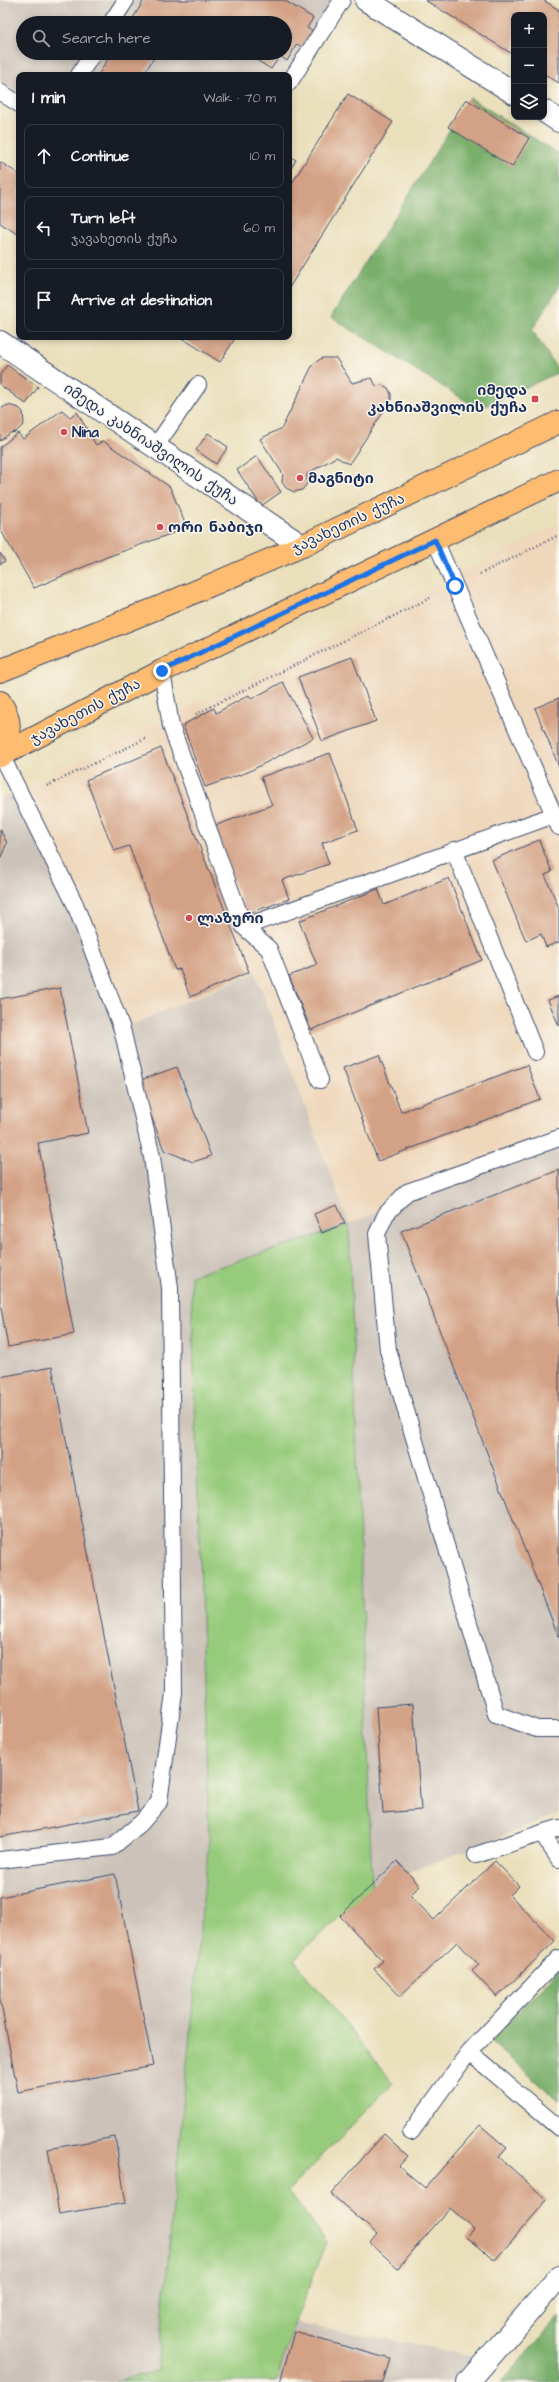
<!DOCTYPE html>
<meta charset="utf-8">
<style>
:root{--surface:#171b24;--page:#242831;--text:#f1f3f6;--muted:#9ea1a6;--line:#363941}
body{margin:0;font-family:"Architects Daughter","Noto Sans Georgian",sans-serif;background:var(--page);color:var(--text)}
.controls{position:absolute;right:12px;top:12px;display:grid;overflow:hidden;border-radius:8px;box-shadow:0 2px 6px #0003}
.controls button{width:36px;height:36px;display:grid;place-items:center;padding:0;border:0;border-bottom:1px solid var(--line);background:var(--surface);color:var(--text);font:20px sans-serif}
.stop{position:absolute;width:12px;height:12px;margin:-9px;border:3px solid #1a73e8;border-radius:50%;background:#fff}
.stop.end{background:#1a73e8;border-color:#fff;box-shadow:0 1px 4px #0008}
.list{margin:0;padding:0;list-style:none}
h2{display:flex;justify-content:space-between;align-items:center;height:52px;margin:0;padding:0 16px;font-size:17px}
h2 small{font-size:13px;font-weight:400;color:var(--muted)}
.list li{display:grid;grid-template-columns:26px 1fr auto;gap:12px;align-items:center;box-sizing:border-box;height:64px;margin:0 8px 8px;padding:0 8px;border:1px solid var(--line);border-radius:8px}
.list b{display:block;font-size:15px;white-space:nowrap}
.list p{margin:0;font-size:13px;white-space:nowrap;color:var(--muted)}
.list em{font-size:13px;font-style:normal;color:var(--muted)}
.icon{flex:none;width:22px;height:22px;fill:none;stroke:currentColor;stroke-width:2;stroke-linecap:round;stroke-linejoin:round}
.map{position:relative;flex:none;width:559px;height:2382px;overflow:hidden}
.search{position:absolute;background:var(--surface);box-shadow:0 2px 6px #0003;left:16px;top:16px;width:276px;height:44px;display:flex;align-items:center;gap:10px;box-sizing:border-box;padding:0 14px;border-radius:22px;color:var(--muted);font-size:15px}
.panel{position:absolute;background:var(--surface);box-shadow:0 2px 6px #0003;left:16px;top:72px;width:276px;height:268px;border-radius:8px}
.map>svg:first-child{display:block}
.built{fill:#eed7bb}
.industrial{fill:#ccc2b9;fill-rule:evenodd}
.green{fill:#97cb7b;stroke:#597d6c}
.forest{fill:#79af6b;stroke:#4a6f64}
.building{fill:#d3a185}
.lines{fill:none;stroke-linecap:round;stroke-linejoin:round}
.service-casing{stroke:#3a496c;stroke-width:18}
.minor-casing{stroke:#3a496c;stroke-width:24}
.primary-casing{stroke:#3a496c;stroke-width:24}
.path{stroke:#3a496c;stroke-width:2.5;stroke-dasharray:1 3;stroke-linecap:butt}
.service{stroke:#fff;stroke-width:16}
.minor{stroke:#fff;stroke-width:22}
.primary{stroke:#febc70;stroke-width:22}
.route{stroke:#1a73e8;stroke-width:5}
.poi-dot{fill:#d1495b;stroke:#fbf7ec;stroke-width:1.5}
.labels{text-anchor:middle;stroke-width:3;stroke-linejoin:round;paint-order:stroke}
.poi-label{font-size:15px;font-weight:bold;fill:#1b2f5e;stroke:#fbf7ec;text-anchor:start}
.street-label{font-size:15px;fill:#1b2f5e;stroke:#fbf7ec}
</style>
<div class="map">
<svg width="559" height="2382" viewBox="0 0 559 2382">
<rect width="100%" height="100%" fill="#fbf7ec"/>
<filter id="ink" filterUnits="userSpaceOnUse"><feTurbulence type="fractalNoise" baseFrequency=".025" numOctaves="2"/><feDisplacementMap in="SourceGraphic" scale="8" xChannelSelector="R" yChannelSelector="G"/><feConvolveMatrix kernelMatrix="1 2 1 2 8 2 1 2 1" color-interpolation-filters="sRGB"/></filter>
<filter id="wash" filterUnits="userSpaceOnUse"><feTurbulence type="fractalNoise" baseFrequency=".012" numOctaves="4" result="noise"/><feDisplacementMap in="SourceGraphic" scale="16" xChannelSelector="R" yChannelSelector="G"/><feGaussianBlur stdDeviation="0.9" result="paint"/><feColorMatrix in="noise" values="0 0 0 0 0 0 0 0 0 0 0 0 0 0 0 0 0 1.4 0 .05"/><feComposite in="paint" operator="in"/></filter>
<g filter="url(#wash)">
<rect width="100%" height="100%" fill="#eadfbb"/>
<!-- built -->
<path class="built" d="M559,524v610l-210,91 -94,-253 -128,55 -105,-238z"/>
<!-- industrial -->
<path class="industrial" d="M0,0h334l-45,75h-270v19l-19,-13zM23,23h262v30h-262z
M22,789l105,238 128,-55 94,252 210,-90v680l-187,73 -23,-662 -158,51 18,563 -52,532 -42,11h-115v-1583z
M295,2322l180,34 -23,26h-176z"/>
<!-- green -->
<path class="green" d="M349,1225l23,662 -78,72 99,124 -105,108 39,51 -32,80 -19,60h-161l42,-11 52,-532 -18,-563z"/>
<!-- forest -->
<path class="forest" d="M470,98l89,56v133l-27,43 27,42 -80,37 -148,-92z
M559,1969v132l-69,-60z
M559,2317v65h-58z"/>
<g id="blocks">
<!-- building -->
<path class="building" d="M144,0h140l29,18 -6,10 6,3 -10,17 -6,-4 -10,17 -7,-5 -9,13 -26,-16h40v-30h-155z
M425,0h118l16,10v73l-15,-9v-59h-30v40z
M112,53h45l-14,22h-45z
M218,53h15l-4,6z
M348,94l45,28 -104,166v-100z
M466,99l63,39 -17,29 -64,-40z
M289,156l7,4 -7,12z
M0,162l19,12v61l-19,-12z
M180,337h56l-16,25z
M322,358h14l16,25 20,-5 4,8 6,-1 6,3 3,6v6l-42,64 -13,-7 -29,17v10l-5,6 -8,2 -8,-4 -4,-6 1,-8 -23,-35 22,-11 31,-64z
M7,365l31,22 -12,17 -26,-19v-10z
M8,405l11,3 4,4 1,12 -8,8 -6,1 -10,8v-32z
M62,410l8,7 7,-5 19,33 7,-4 67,46 17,41 -80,29 -73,31 -34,-59v-82l18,-14 5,6z
M208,433l20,14 -12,17 -20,-14z
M257,456l24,36 -20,14 -24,-36z
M0,553l5,8 -5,3z
M352,657l24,64 -54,20 -24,-64z
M283,682l30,56 -65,34 -43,15 -22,-62 31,-17 2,5 33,-18 2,4z
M559,698v69l-24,-59z
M161,748l88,224 -59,25 -10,-28 -5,1 -46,-124 -15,5 -28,-71z
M330,753l28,77 -36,13 7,21 -47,16 7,19 -43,15 -32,-88 58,-21 -11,-28z
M0,829l7,14 -7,16z
M539,840l13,32 -7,3 14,33v34l-13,5 -5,-13 -15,7 -34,-81z
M449,878l33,82 -171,70 -22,-54 28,-11 -18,-44 79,-32 6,16z
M60,988l28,145 -50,10 36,191 -66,13 -8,-45v-303z
M559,996v30l-11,-26z
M379,1055l22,57 126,-47 13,34 -162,62 -35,-93z
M177,1067l34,89 -18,6 -29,-12 -26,-69z
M559,1170v468l-158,-407z
M337,1205l8,18 -23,10 -8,-19z
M52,1367l86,444 -138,26v-460z
M413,1704l8,106 -38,3 -7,-106z
M397,1861l23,25 -10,9 24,25 61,-59 24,25 -9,9 45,46 -58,56 -25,-26 7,-6 -22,-23 -57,54 -26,-27 9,-8 -43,-45z
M115,1874l38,192 -135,26 -18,-93v-102z
M480,2125l27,23 -8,9 48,43 -52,60 -28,-23 7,-8 -24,-21 -52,60 -28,-25 7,-9 -46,-40 53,-60 24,22 -9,10 26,22z
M115,2137l11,66 -67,11 -11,-65z
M294,2332l96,27 -7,23h-103z"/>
</g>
</g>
<g filter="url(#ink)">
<use href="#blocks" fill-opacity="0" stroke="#3a496c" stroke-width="1"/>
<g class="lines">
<defs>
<path id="service" d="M111,23l15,-23
M79,75l14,-22
M289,83l53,-83
M0,92l19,12
M155,447l43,-62
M435,540l119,275
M162,671l9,55 73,201 25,22 51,131
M454,850l81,202
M244,927l310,-112 5,12
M559,1138l-152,54 -21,22 -9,20 11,116 108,364 41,15h22
M559,1828l-17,5 17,26
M476,1855l66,-22
M0,1860l112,-13 29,-24 18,-21 15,-109 -4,-405 -18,-131 -30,-128 -47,-125 -74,-149
M559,1958l-90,94 90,76
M411,2132l58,-80"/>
<path id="minor" d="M366,0l148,93
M544,111l15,10
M0,342l302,204
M468,2382l91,-105"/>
<path id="primary" d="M0,671l155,-62 147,-63 257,-124
M0,702c14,22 9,31 1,53
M0,756l162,-85 397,-191"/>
</defs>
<!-- service casing -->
<use href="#service" class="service-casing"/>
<!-- minor casing -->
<use href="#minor" class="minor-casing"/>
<!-- primary casing -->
<use href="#primary" class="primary-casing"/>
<!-- path -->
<path class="path" d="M480,574l79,-39
M196,714l234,-116
M47,786l100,-48"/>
<!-- service -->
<use href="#service" class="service"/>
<!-- minor -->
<use href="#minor" class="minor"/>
<!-- primary -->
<use href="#primary" class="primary"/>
</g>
</g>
<g class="lines" filter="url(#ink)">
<!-- route -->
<path class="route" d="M162,671l273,-131 20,46"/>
</g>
<!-- markers -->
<g class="poi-dot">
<rect x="531" y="395" width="8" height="8" rx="2"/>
<circle cx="64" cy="432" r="4"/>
<circle cx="300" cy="478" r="4"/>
<circle cx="160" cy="527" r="4"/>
<circle cx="189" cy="918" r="4"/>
</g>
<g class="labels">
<!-- poi labels -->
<g class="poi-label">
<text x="527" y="395" text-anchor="end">იმედა<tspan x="527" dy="17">კახნიაშვილის ქუჩა</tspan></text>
<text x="72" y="437">Nina</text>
<text x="308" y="483">მაგნიტი</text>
<text x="168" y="532">ორი ნაბიჯი</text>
<text x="197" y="923">ლაზური</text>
</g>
<!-- street labels -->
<g class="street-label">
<text transform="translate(151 444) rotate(34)" y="5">იმედა კახნიაშვილის ქუჩა</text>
<text transform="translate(348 523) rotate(-25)" y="5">ჯავახეთის ქუჩა</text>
<text transform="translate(85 711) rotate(-28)" y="5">ჯავახეთის ქუჩა</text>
</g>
</g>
</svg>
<div class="controls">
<button>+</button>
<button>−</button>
<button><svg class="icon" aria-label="layers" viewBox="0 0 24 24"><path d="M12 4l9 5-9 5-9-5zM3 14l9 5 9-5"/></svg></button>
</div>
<div class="stop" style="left:455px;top:586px"></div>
<div class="stop end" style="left:162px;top:671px"></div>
<div class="search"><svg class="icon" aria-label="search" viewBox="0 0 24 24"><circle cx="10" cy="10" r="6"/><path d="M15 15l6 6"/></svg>Search here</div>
<section class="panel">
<h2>1 min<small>Walk · 70 m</small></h2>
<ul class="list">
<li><svg class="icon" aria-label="ahead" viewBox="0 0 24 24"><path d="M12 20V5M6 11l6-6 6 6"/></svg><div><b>Continue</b></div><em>10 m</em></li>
<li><svg class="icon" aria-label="left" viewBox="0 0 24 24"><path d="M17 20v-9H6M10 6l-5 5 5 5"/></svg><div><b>Turn left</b><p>ჯავახეთის ქუჩა</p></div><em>60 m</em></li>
<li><svg class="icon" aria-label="arrive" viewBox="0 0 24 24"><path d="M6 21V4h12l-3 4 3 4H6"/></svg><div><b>Arrive at destination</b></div></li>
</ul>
</section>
</div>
